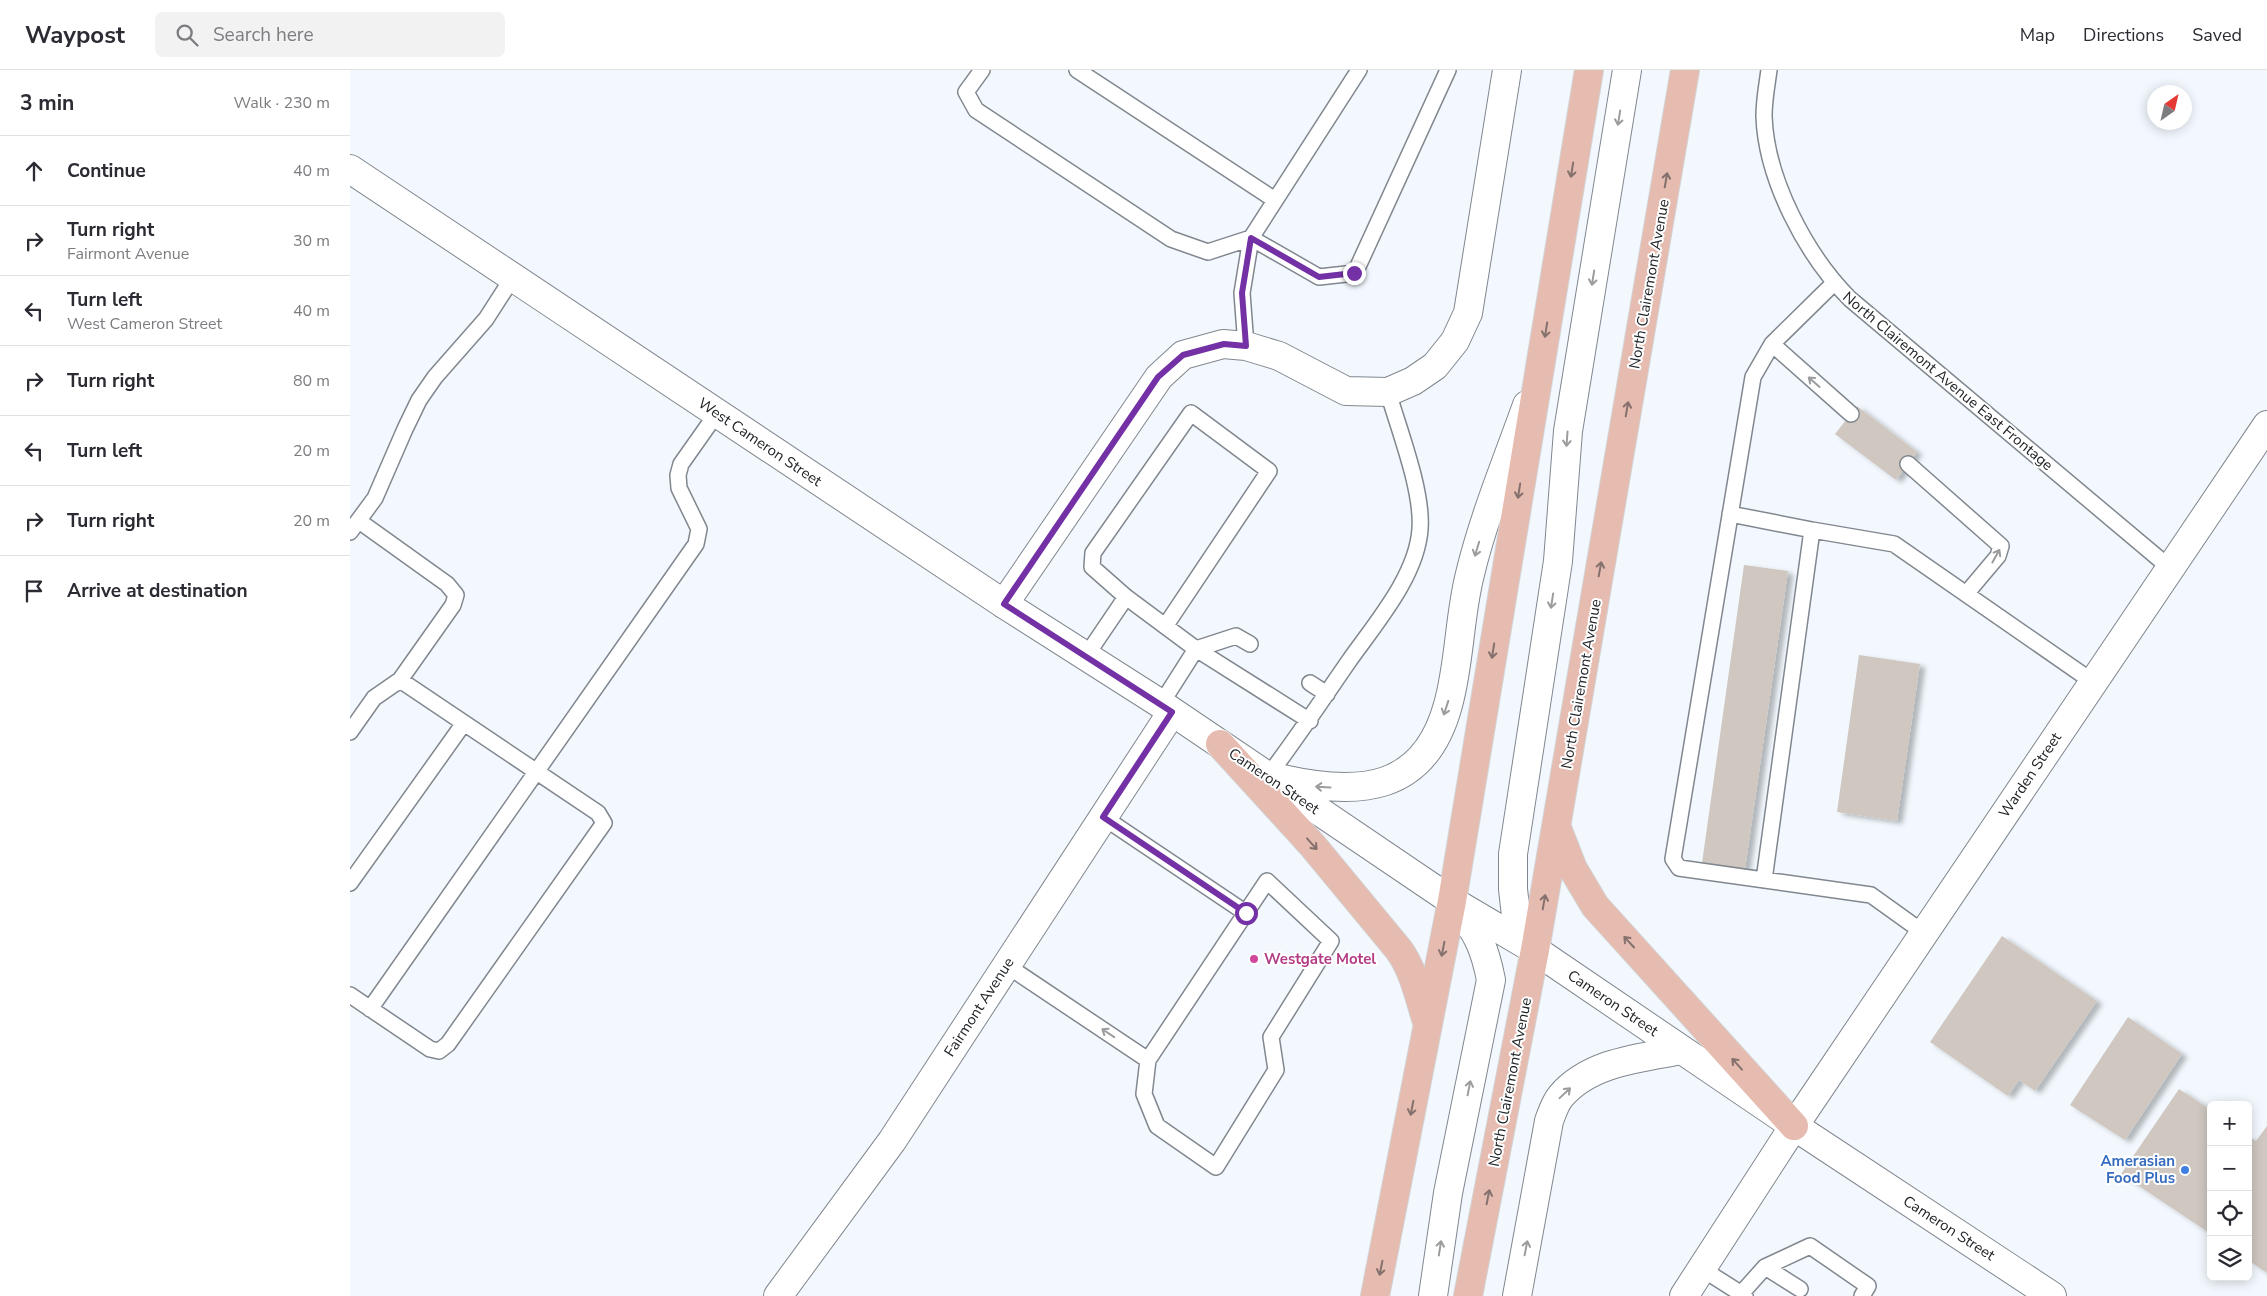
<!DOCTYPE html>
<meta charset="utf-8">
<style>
:root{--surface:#fff;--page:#f2f2f3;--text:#2b2b33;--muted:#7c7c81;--line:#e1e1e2}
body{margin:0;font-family:"Nunito Sans",sans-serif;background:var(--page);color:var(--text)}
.controls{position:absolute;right:15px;bottom:15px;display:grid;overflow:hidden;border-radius:8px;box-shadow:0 2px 12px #0003}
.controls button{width:45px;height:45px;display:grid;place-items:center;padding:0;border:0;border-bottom:1px solid var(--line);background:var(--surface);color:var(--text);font:25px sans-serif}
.compass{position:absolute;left:1797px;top:15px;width:45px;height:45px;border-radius:50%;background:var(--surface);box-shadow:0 2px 12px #0003;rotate:34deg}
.stop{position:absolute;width:15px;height:15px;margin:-11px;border:4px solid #7431a5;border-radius:50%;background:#fff}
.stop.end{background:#7431a5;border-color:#fff;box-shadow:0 1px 5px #0008}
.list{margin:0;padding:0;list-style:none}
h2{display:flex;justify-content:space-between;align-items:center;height:65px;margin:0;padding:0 20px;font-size:21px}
h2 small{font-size:16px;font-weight:400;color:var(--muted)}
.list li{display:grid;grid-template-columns:32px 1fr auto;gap:15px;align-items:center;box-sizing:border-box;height:70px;padding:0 20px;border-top:1px solid var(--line)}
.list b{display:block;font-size:19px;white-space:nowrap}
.list p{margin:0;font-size:16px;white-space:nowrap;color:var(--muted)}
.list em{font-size:16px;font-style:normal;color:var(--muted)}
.icon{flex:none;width:28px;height:28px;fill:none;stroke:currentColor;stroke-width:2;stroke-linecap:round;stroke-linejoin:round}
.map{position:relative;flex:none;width:1917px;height:1226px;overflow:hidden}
header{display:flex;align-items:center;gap:30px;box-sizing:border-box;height:70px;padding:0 25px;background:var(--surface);border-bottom:1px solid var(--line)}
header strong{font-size:24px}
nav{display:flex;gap:28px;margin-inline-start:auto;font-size:18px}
.search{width:350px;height:45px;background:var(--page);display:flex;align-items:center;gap:12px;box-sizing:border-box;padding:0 18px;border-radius:8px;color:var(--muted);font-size:19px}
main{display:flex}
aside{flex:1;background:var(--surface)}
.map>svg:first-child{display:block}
.building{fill:#cfc7c0;filter:url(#shadow)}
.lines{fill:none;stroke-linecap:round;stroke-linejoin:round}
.service-casing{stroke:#80878e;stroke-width:18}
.minor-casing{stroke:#80878e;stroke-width:30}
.secondary-casing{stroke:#80878e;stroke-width:30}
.primary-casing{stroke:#d3d3d4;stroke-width:30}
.service{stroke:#fff;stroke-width:15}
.minor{stroke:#fff;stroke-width:28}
.secondary{stroke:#fff;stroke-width:28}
.primary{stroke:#e6bbb0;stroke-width:28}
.oneway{stroke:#9b9c9e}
.oneway2{stroke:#84706c}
.route{stroke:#7431a5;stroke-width:6}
.hotel-dot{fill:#d1479c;stroke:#fff;stroke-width:2}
.shop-dot{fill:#3f7fe0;stroke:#fff;stroke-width:2}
.labels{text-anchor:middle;stroke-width:4;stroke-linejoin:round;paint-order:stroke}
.street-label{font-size:15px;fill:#212427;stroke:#fff}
.hotel-label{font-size:15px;font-weight:bold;fill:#b23c85;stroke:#fff;text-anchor:start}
.shop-label{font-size:15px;font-weight:bold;fill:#366cbe;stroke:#fff;text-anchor:end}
</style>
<header>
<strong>Waypost</strong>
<div class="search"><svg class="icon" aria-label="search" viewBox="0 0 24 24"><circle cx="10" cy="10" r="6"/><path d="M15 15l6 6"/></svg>Search here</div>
<nav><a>Map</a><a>Directions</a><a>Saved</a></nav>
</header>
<main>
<aside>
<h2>3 min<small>Walk · 230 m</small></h2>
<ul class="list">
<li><svg class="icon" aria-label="ahead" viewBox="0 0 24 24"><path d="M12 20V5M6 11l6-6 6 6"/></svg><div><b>Continue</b></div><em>40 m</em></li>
<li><svg class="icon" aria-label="right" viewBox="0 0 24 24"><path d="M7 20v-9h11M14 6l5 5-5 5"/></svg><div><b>Turn right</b><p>Fairmont Avenue</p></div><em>30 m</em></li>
<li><svg class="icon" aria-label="left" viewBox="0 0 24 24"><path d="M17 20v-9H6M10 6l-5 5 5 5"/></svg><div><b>Turn left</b><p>West Cameron Street</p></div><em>40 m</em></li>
<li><svg class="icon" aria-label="right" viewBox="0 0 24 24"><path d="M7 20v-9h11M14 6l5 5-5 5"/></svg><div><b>Turn right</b></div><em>80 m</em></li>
<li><svg class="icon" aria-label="left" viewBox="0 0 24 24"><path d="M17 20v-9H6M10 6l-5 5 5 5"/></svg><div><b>Turn left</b></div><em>20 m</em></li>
<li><svg class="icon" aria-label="right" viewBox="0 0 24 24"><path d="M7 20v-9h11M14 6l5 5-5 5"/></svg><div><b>Turn right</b></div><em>20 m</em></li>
<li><svg class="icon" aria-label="arrive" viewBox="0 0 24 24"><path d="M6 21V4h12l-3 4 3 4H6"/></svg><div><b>Arrive at destination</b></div></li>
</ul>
</aside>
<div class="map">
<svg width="1917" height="1226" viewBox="0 0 1917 1226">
<defs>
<filter id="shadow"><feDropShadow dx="5.5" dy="3" stdDeviation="2.5" flood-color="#0004"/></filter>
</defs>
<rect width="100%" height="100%" fill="#f2f8fe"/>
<!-- building -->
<path class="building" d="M1507,336l60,46 -21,28 -61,-46z
M1394,495l44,6 -43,298 -43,-6z
M1509,585l61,9 -23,157 -60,-9z
M1652,866l95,65 -62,90 -16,-11 -11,16 -78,-54z
M1778,947l54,37 -57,86 -55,-35z
M1829,1019l32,21v124l-90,-60z
M1917,1056v147l-19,-13v-124l8,5z"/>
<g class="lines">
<defs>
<path id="service" d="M632,0l-16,22 10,18 195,129 37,13 43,-14 68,39 36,-4 93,-203
M727,0l198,130
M1419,0c-2,15 -5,30 -5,46 2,63 42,139 86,183l320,269
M1484,213l-62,61 -19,33 -80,482 6,9 192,27 53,38
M1422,274l79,70
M896,276l-4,-53 9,-55 108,-168
M1558,394l93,82 -3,10 -32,38
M1380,444l82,16
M0,462l25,-34 30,-69 14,-29 16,-23 51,-58 27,-42
M776,527l-34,-30 1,-14 98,-140 78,58 -103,154
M846,579l114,72
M846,579l40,-13 14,8
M736,586l40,-59 70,52 -35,55
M960,613l17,11
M0,662l24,-34 26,-18
M918,706c28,-37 54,-76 81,-115 26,-37 68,-85 71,-132 3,-38 -21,-99 -32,-137
M753,747l143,96
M1414,810l48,-350 82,14 199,138
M917,811l64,60 -60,96 5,33 -60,97 -59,-41 -13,-32 4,-34z
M0,813l114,-160
M656,895l142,95
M0,925l80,54 9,2 9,-7 156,-221 -6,-10 -198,-133 53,-75 3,-10 -9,-11 -88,-63
M20,939l326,-465 3,-15 -20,-41 -1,-13 3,-11 36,-51
M1415,1197l45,-21 58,40 -6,10
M1352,1199l43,27
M1389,1226l26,-29 35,22"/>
<path id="minor" d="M654,534l155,-227 24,-22 40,-11 23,2 33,10 67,35 42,1 25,-11 22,-15 20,-25 13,-28 39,-243
M428,1226l114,-155 280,-429
M1334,1226l110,-170 473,-701"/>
<path id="secondary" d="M0,99l654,435 157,100 291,197 83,49 259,176 258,170
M932,709c76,17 142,14 166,-74 12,-43 11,-88 22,-131 14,-58 37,-113 57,-169
M1185,880l-19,-34 -3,-27v-35l45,-293 10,-130 59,-361
M1083,1226l15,-103 43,-213c-6,-31 -13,-47 -33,-71
M1167,1226l32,-175c3,-8 6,-18 12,-25 29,-34 79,-38 121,-46"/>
<path id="primary" d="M870,674l93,102 86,104c15,21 20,47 28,72
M1207,758l16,41 22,37 199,220
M1025,1226l77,-395 137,-831
M1118,1226l67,-346 150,-880"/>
</defs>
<!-- service casing -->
<use href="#service" class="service-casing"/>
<!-- minor casing -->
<use href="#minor" class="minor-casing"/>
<!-- secondary casing -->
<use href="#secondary" class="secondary-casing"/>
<!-- primary casing -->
<use href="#primary" class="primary-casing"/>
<!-- service -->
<use href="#service" class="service"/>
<!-- minor -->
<use href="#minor" class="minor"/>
<!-- secondary -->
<use href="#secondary" class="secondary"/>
<!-- primary -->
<use href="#primary" class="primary"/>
</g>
<!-- one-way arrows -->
<defs><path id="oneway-shaft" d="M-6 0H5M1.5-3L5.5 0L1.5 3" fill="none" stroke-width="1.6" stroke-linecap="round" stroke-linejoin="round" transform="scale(1.25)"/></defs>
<g class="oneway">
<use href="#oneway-shaft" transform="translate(1269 48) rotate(99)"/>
<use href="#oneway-shaft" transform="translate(1243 208) rotate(99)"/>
<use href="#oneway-shaft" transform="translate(1464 312) rotate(-139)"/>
<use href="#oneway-shaft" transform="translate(1217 369) rotate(94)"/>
<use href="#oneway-shaft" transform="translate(1127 479) rotate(107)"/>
<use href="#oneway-shaft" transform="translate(1646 486) rotate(-61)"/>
<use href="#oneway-shaft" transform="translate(1202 531) rotate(99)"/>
<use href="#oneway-shaft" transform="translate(1096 638) rotate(108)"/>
<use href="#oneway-shaft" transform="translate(973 717) rotate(-177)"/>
<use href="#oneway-shaft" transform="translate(758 963) rotate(-146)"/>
<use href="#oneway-shaft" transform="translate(1119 1018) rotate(-79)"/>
<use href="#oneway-shaft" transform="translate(1215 1023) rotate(-43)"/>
<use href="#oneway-shaft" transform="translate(1090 1178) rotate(-81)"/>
<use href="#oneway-shaft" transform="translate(1176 1178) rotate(-79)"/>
</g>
<g class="oneway2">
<use href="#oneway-shaft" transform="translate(1222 100) rotate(99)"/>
<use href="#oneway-shaft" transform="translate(1316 110) rotate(-80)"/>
<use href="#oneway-shaft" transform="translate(1196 260) rotate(99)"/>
<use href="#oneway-shaft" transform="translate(1277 339) rotate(-80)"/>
<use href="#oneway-shaft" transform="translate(1169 421) rotate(99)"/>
<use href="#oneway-shaft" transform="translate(1250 499) rotate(-80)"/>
<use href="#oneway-shaft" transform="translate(1143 581) rotate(99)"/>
<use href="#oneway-shaft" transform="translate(962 774) rotate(48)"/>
<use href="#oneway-shaft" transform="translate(1194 832) rotate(-80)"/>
<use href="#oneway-shaft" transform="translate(1279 872) rotate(-133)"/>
<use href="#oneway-shaft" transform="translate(1093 879) rotate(101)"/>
<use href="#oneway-shaft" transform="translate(1387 994) rotate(-132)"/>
<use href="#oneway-shaft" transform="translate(1062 1038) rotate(101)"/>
<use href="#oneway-shaft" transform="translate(1138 1127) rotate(-79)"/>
<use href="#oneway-shaft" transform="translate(1031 1198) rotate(101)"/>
</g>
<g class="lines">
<!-- route -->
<path class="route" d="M896,843l-143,-96 69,-105 -168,-108 154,-227 25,-22 41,-11 22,2 -4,-53 9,-55 68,39 35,-4"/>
</g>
<!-- markers -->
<circle class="hotel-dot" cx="904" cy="889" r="5"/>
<circle class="shop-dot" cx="1835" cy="1100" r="5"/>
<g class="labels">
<!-- street labels -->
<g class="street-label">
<text transform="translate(1299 214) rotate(-80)" y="5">North Clairemont Avenue</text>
<text transform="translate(1598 311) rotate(40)" y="5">North Clairemont Avenue East Frontage</text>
<text transform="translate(410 372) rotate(34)" y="5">West Cameron Street</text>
<text transform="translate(1231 614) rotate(-80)" y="5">North Clairemont Avenue</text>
<text transform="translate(1680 705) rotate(-56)" y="5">Warden Street</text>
<text transform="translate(924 711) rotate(34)" y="5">Cameron Street</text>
<text transform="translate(1263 933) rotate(34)" y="5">Cameron Street</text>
<text transform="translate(629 937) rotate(-57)" y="5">Fairmont Avenue</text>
<text transform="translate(1160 1012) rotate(-79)" y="5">North Clairemont Avenue</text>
<text transform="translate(1599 1158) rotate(33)" y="5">Cameron Street</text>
</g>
<!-- hotel labels -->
<g class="hotel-label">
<text x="914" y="894">Westgate Motel</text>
</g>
<!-- shop labels -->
<g class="shop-label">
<text x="1825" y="1096">Amerasian<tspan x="1825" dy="17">Food Plus</tspan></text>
</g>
</g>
</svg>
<div class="controls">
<button>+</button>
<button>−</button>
<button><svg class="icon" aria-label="locate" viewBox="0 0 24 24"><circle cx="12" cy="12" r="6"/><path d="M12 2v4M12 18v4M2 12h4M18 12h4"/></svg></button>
<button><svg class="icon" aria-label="layers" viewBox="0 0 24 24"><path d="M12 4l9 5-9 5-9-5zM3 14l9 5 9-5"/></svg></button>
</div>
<svg class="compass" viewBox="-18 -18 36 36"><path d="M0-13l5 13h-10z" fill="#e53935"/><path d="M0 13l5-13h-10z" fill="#7c7c81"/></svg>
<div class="stop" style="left:896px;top:843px"></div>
<div class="stop end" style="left:1004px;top:203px"></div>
</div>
</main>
